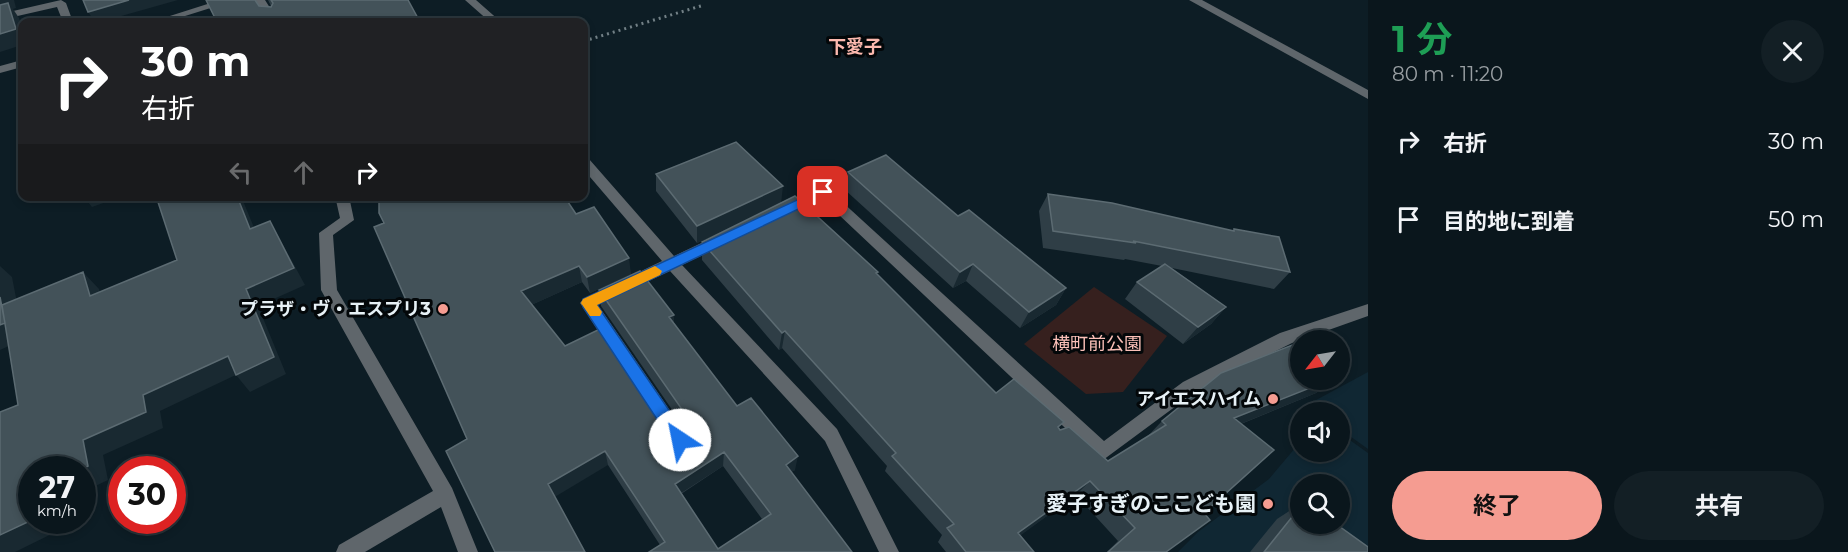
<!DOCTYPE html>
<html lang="ja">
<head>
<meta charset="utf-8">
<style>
	body { margin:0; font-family:Montserrat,"Noto Sans JP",sans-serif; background:#131f25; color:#f1f3f6; height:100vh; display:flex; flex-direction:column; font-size:22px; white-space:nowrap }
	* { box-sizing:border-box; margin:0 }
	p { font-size:20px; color:#999fa3 }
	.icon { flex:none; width:33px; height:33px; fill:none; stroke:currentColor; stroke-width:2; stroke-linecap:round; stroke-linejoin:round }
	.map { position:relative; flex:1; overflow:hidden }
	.sheet { display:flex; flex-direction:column; background:#0a161c; width:480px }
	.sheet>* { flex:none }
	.guide { position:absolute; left:18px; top:18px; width:570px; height:183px; border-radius:12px; box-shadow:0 3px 9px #0003,0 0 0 2px #2a353b; background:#202124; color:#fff; overflow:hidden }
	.needle { width:39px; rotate:239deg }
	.fabs { position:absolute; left:1290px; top:330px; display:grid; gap:12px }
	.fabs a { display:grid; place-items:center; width:60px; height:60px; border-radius:50%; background:#0a161c; box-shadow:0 3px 9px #0003,0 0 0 2px #2a353b; font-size:30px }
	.speed { position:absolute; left:18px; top:456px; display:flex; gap:12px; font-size:30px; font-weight:700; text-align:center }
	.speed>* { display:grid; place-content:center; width:78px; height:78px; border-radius:50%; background:#0a161c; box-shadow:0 3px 9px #0003,0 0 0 2px #2a353b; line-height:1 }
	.speed small { font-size:15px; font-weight:400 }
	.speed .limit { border:9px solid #d22; background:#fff; color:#111 }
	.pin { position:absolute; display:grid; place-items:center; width:51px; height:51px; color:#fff; margin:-26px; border-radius:12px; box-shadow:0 3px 9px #0006 }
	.me { position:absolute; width:66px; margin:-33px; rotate:326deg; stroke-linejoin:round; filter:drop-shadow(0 0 4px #0008) }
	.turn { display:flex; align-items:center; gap:21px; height:126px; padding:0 24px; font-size:27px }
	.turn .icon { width:78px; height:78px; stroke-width:2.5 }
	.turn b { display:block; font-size:42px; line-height:51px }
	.lanes { display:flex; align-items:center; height:57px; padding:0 24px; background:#0003; justify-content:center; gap:30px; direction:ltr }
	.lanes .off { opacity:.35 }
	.round { display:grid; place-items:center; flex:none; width:63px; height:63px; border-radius:32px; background:#131f25 }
	.head { display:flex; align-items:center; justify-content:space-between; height:102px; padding:0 24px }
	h1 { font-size:36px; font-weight:700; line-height:45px; color:#1e9e55 }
	.cta { display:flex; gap:12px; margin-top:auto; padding:12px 24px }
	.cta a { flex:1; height:69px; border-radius:36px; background:#f59c91; color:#111; font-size:24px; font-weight:700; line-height:69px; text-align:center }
	.cta a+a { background:#131f25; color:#f1f3f6 }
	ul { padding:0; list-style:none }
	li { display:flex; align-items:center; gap:18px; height:78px; padding:0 24px }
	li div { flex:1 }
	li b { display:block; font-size:22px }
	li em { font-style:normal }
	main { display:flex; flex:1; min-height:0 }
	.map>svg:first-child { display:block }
	.built { fill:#102733; fill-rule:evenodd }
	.green { fill:#36201e }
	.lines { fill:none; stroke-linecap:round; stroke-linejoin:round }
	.path { stroke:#728086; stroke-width:3; stroke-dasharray:2 4; stroke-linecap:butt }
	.street { fill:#5f666b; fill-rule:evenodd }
	.wall { fill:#2f3e46; fill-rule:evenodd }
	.shaded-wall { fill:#192931 }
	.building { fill:#435259; stroke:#5c6b72; stroke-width:1.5; fill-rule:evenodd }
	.route { fill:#1a73e8; stroke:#114b97; stroke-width:1.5 }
	.slow { fill:#f59e0b }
	.poi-dot { fill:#f59c91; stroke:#030709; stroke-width:2 }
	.labels { text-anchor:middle; stroke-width:6; stroke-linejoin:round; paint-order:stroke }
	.far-quarter-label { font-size:18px; font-weight:bold; fill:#fcb9af; stroke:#030709 }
	.poi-label { font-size:18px; font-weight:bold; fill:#e7f1f6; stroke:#030709; text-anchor:end }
	.park-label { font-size:18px; fill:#fbc0b8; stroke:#030709 }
	.near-poi-label { font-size:21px; font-weight:bold; fill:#e7f1f6; stroke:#030709; text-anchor:end }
</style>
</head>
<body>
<main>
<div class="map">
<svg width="1368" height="552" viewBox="0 0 1368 552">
	<rect width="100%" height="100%" fill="#0d1d25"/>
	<path class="built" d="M1368 372V449L1340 429V412H1315L1305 406Z
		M1300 430V452H1340V433L1368 453V552H1178L1198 532 1269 479 1296 447ZM1300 484H1340V524H1300Z"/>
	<path class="green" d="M1094 287 1167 336 1123 392 1086 394 1024 344Z"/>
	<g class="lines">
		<path class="path" d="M584 41 704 5"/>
		<path class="street" d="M61 0 66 3 73 22H63L57 7 0 20V14Z
			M220 0H236L166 22H151Z
			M255 0H265L279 22H269Z
			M465 0H476L501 22H490Z
			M1189 0H1202L1368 90V99Z
			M22 60V67L0 73V66Z
			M584 158 589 159 674 256 716 236H726L728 240 726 244 682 265 837 429 899 552H879L825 441 670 271 598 305 686 434 689 440 686 446 680 448 674 446 580 303 583 299 662 261 584 170Z
			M823 187 828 189 1104 441 1183 382 1280 333 1368 304V316L1292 343 1195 392 1103 460 1097 458 821 198 783 216 776 211 778 208Z
			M335 196H349L354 220 333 235 337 290 452 488 478 552H458L441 507 365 552H336L339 545 433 491 321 290 319 233 340 218Z"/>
	</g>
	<path class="wall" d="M268 0H408L420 22 259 6 271 7V6Z
		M848 172 958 216 1066 288 1056 305 1020 328 966 281 953 288 844 189Z
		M656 174 781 203 878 272 877 275 996 393 1059 429 1060 430 1108 461 1147 437 1162 421 1300 380H1334L1316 393 1241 424 1204 513 1166 552H1107L1118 541 1076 495 1020 535 1034 552H946L938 542 942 535 885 471 887 466 782 348 779 350 702 260V242L766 211 697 243 656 191Z
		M1048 194 1232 231 1234 229 1290 272 1274 289 1172 268 1226 307 1211 324 1183 344 1125 299 1137 282 1162 266 1125 259 1124 260 1043 248 1039 211Z
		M576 214 631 274 590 293 582 282 531 305 565 346 672 433 681 436 688 433 601 306 599 290 674 324 737 406 795 470 791 472 852 552H649L660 545 608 465 467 439 384 223ZM723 466 762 519 718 549 681 494Z
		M1300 504V524L1368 552H1250L1277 519Z"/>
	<path class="shaded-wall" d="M0 0H14L16 8 13 9 19 18 22 28V45L0 52Z
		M129 0H178L100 22H95L88 12Z
		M783 186 781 204 697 243V226Z
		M83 196H123L92 207Z
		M237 196H241L262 247 250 229Z
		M270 221 280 239 305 285 258 306 286 374 250 392 236 375 246 289Z
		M629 258 631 274 590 293 587 277Z
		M973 264 966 281 953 288 960 272Z
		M0 266 12 277 24 339 0 350Z
		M579 266 582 282 525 308 521 291Z
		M83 272 99 289 107 313 90 296Z
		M1066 288 1056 305 1020 328 1029 312Z
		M1226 307 1211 324 1183 344 1198 327Z
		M674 315V331L669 317Z
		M785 331 782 348 779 350 782 333Z
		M228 356 242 372 160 411 163 428 103 455 108 480 87 490 91 515 82 519V470H80L83 440 143 395Z
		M1330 380H1334L1316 393 1216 434 1234 418Z
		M605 451 608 465 553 498 548 484Z
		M724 452 723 466 675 497V484Z
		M798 456 795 470 782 478 786 465Z
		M1090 481 1076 495 1006 546 1018 533Z
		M32 520H80L15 552H0V535Z"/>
	<path class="building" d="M83 0H129L88 12Z
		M206 0H255L259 6 271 7 273 3 271 0H408L420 22H217Z
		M8 3 16 29 0 34V5Z
		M736 142 783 186 697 226 656 174Z
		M886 155 958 216 969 210 1066 288 1029 312 973 264 960 272 848 172Z
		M1048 194 1112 203 1234 231V229L1279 237 1290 272 1133 241 1136 243 1053 231Z
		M156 196H237L250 229 270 221 294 268 246 289 274 357 236 375 228 356 143 395 146 412 83 440 88 466 80 470H32V520L0 535V412L18 405 2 305 83 272 90 296 177 260Z
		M379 196H564L576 214 594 207 629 258 587 277 579 266 521 291 565 346 602 328 672 433 681 436 688 433 691 427 688 418 599 290 640 271 674 315 669 317 737 406 751 398 798 456 786 465 852 552H649L665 542 605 451 548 484 585 552H495L446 451 467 439 374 227 384 223 379 213ZM724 452 771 514 718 549 675 484Z
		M795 196 878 272 876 273 996 393 1014 379 1064 422 1058 427 1060 430 1069 427 1108 461 1166 425 1162 421 1221 373 1300 342V380H1330L1234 418 1274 450 1204 513 1210 520 1166 552H1108L1135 528 1090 481 1018 533 1034 552H966L947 528 954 524 892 456 896 453 785 331 782 333 702 242Z
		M1165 264 1226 307 1198 327 1137 282Z
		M0 297 5 323 0 325Z
		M1323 333 1325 340H1305Z
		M1300 507V524H1336L1368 547V552H1264Z"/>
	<path class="route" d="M823 188 830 192 828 195 597 305 686 435 688 440 686 445 680 447 674 445 583 307V299Z"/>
	<path class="slow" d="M655 266 662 271 660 275 597 305 602 312 600 316H590L581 303 583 299Z"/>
	<g class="poi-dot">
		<circle cx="443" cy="309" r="6"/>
		<circle cx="1273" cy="399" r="6"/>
		<circle cx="1268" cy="504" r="6"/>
	</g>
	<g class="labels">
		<g class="far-quarter-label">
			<text x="855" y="53">下愛子</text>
		</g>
		<g class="poi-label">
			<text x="431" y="315">プラザ・ヴ・エスプリ3</text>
			<text x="1261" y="405">アイエスハイム</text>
		</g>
		<g class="park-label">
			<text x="1097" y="350">横町前公園</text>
		</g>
		<g class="near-poi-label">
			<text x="1256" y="511">愛子すぎのここども園</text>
		</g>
	</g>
</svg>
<div class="fabs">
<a><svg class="needle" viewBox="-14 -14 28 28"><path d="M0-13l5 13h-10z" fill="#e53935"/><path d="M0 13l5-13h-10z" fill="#999fa3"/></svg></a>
<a><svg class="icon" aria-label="sound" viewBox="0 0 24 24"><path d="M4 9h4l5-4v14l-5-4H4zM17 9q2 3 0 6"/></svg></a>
<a><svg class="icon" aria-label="search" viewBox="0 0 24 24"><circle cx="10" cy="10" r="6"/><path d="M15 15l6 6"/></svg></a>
</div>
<div class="speed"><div>27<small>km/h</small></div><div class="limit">30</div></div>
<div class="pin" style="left:823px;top:192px;background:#d93025"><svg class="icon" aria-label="arrive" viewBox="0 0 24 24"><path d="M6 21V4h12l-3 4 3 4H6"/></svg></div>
<svg class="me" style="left:680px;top:440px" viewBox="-20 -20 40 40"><circle r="19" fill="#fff"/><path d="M0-13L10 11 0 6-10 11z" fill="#1a73e8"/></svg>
<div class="guide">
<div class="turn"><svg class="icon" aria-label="right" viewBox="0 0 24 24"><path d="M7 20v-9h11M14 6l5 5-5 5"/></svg><div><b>30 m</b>右折</div></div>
<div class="lanes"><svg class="icon off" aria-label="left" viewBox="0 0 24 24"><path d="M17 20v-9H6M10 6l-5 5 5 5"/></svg><svg class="icon off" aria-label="ahead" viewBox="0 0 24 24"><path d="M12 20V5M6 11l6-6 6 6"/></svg><svg class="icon" aria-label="right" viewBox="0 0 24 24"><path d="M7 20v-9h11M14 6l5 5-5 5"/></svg></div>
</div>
</div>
<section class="sheet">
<div class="head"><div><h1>1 分</h1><p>80 m · 11:20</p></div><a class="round"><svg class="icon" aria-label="close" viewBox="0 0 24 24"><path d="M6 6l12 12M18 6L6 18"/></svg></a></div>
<ul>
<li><svg class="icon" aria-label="right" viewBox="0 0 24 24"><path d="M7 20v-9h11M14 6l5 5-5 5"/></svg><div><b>右折</b></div><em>30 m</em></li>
<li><svg class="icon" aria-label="arrive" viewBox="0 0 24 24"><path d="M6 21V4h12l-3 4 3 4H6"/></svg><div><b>目的地に到着</b></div><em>50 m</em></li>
</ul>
<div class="cta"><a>終了</a><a>共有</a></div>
</section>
</main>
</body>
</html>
